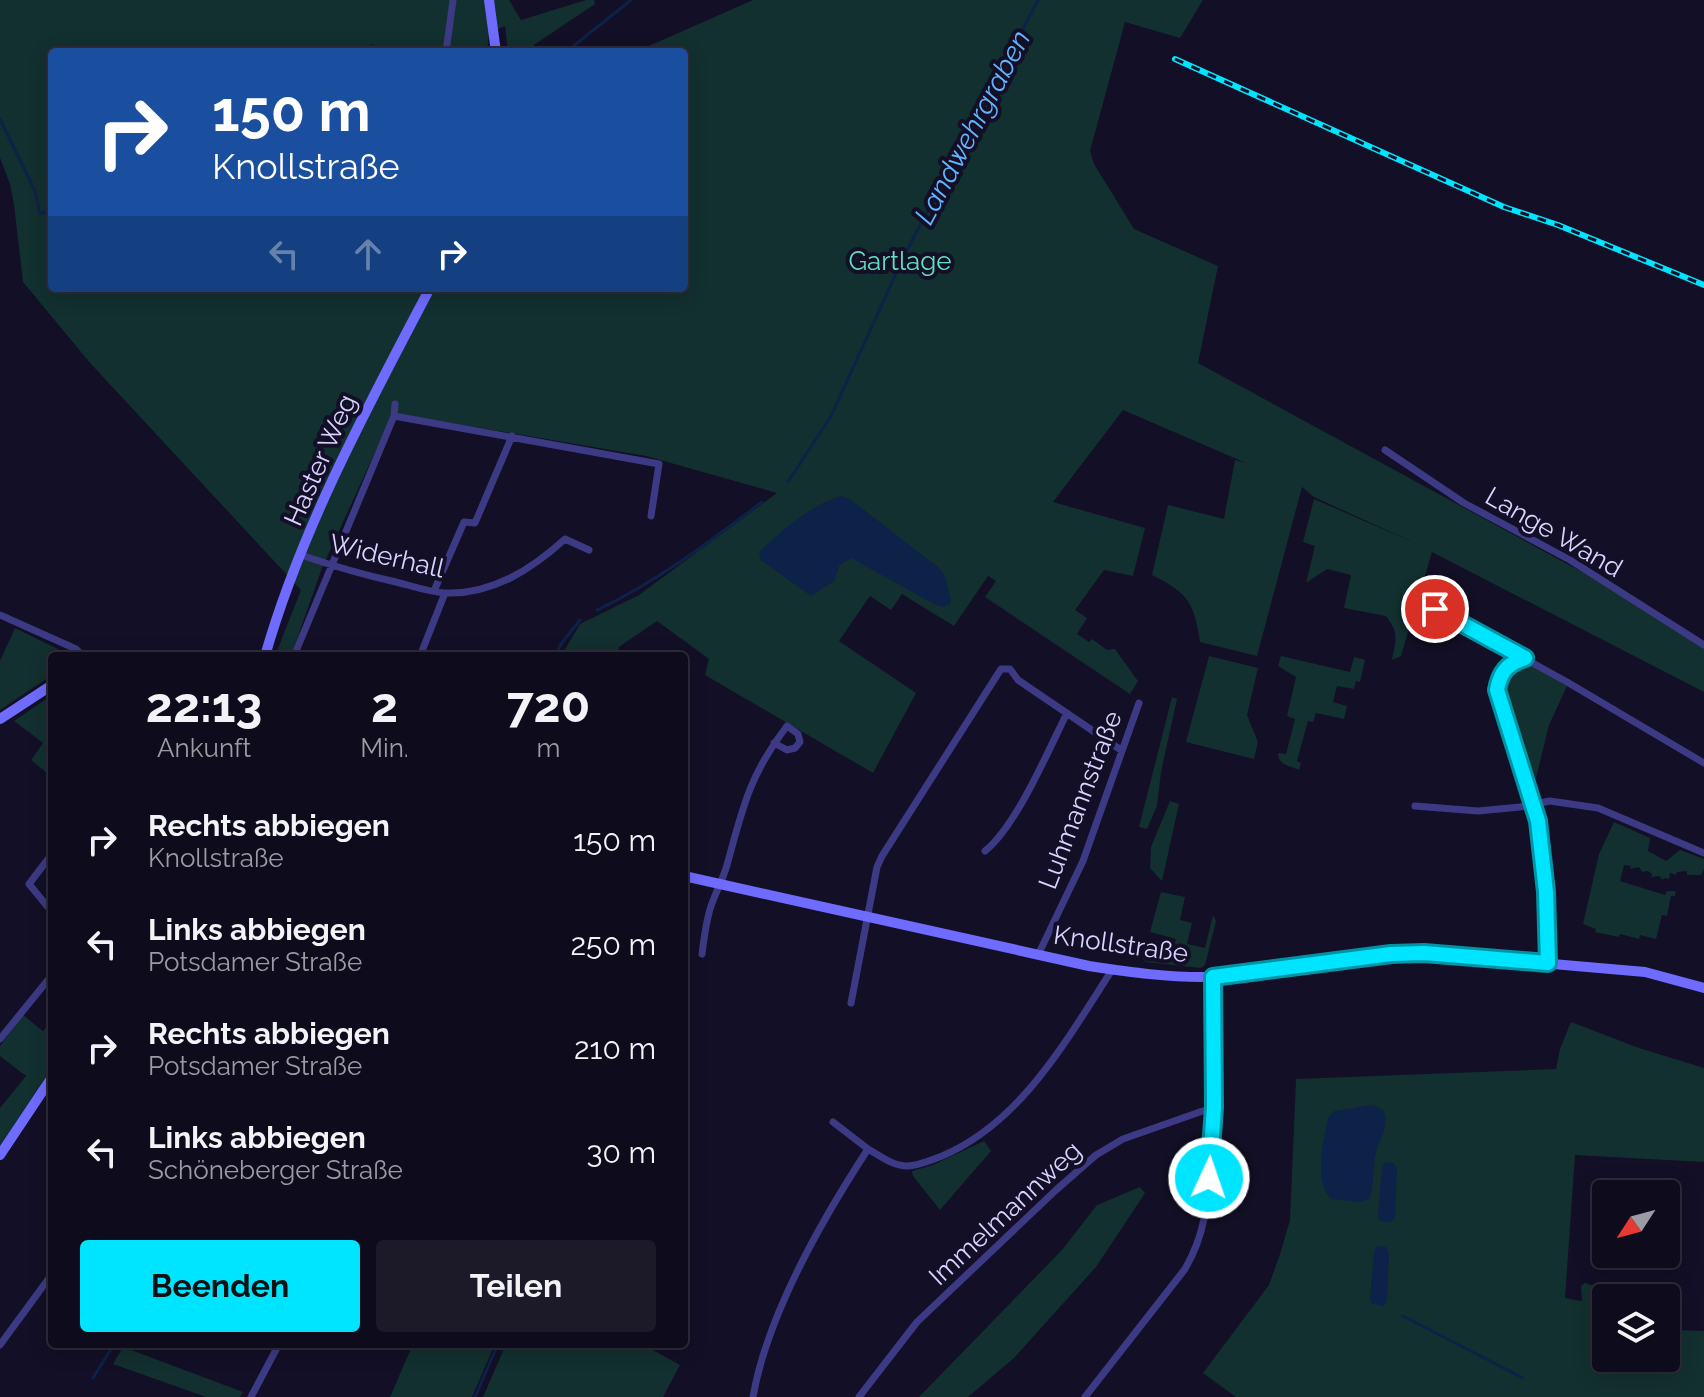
<!DOCTYPE html>
<html lang="de">
<head>
<meta charset="utf-8">
<style>
	body { margin:0; font-family:Raleway,sans-serif; background:#1c1929; color:#f1f3f6; height:100vh; display:flex; flex-direction:column; font-size:30px; white-space:nowrap }
	* { box-sizing:border-box; margin:0 }
	p { font-size:26px; color:#9b9ba3 }
	.icon { flex:none; width:44px; height:44px; fill:none; stroke:currentColor; stroke-width:2; stroke-linecap:round; stroke-linejoin:round }
	.map { position:relative; flex:1; overflow:hidden }
	.sheet { position:absolute; left:48px; top:652px; width:640px; height:696px; display:flex; flex-direction:column; background:#0e0b1c; border-radius:8px; box-shadow:0 4px 20px #0003,0 0 0 2px #2e2b3b }
	.sheet>* { flex:none }
	.top-card { position:absolute; left:48px; top:48px; width:640px; height:244px; border-radius:8px; box-shadow:0 4px 20px #0003,0 0 0 2px #2e2b3b; background:#1a4fa0; color:#fff; overflow:hidden }
	.needle { width:52px; rotate:234deg }
	.fabs { position:absolute; left:1592px; top:1180px; display:grid; gap:16px }
	.fabs a { display:grid; place-items:center; width:88px; height:88px; border-radius:8px; background:#0e0b1c; box-shadow:0 4px 20px #0003,0 0 0 2px #2e2b3b; font-size:40px }
	.pin { position:absolute; display:grid; place-items:center; width:68px; height:68px; color:#fff; margin:-34px; border:4px solid #fff; border-radius:50%; box-shadow:0 2px 8px #0007 }
	.me { position:absolute; width:88px; margin:-44px; rotate:3deg; stroke-linejoin:round; filter:drop-shadow(0 0 6px #0008) }
	.turn { display:flex; align-items:center; gap:28px; height:168px; padding:0 32px; font-size:36px }
	.turn .icon { width:104px; height:104px; stroke-width:2.5 }
	.turn b { display:block; font-size:56px; line-height:68px }
	.lanes { display:flex; align-items:center; height:76px; padding:0 32px; background:#0003; justify-content:center; gap:40px; direction:ltr }
	.lanes .off { opacity:.35 }
	.eta { display:flex; justify-content:space-evenly; align-items:center; height:136px; text-align:center }
	.eta b { font-size:48px; font-weight:700; line-height:56px }
	.primary-button { display:flex; gap:16px; margin-top:auto; padding:16px 32px }
	.primary-button a { flex:1; height:92px; border-radius:8px; background:#00e5ff; color:#111; font-size:32px; font-weight:700; line-height:92px; text-align:center }
	.primary-button a+a { background:#1c1929; color:#f1f3f6 }
	ul { padding:0; list-style:none }
	li { display:flex; align-items:center; gap:24px; height:104px; padding:0 32px }
	li div { flex:1 }
	li b { display:block; font-size:30px }
	li em { font-style:normal }
	.map>svg:first-child { display:block }
	.green { fill:#12302f }
	.water { fill:#0c2248 }
	.lines { fill:none; stroke-linecap:round; stroke-linejoin:round }
	.stream { stroke:#0c2248; stroke-width:3 }
	.street { stroke:#3d3a85; stroke-width:7 }
	.secondary { stroke:#6f6bff; stroke-width:10 }
	.rail-casing { stroke:#00e5ff; stroke-width:6 }
	.rail { stroke:#130f26; stroke-width:3; stroke-dasharray:9; stroke-linecap:butt }
	.route-casing { stroke:#0095a6; stroke-width:20 }
	.route { stroke:#00e5ff; stroke-width:14 }
	.labels { text-anchor:middle; stroke-width:8; stroke-linejoin:round; paint-order:stroke }
	.park-label { font-size:26px; fill:#5fe0c0; stroke:#130f26 }
	.street-label { font-size:26px; fill:#d9d4ff; stroke:#130f26 }
	.water-label { font-size:28px; font-style:italic; fill:#62b6ff; stroke:#130f26 }
</style>
</head>
<body>
<div class="map">
<svg width="1704" height="1397" viewBox="0 0 1704 1397">
	<rect width="100%" height="100%" fill="#130f26"/>
	<path class="green" d="M0 0H450L443 52H52V288H684V52H560L563 50 642 49 753 0H1203L1180 38 1125 22 1090 151 1094 164 1134 229 1218 266 1198 363 1582 572 1704 647V692L1432 552 1401 656 1392 660C1396 640 1399 632 1386 616L1344 608 1351 575 1327 569 1306 583 1315 546 1303 542 1314 499 1417 544 1314 497 1302 487 1257 656 1200 642C1194 602 1188 593 1152 575L1168 505 1224 519 1235 460 1246 463 1123 410 1053 502 1145 528 1133 576 1104 570 1075 610 1087 618 1077 634 1089 642 1092 639 1107 650 1115 649 1138 681 1130 694 985 597 996 581 988 576 954 626 902 594 891 610 870 596 839 641 916 693 873 773 705 675 709 659 657 621 619 647 616 656H561L580 624 639 595 777 493 646 456 393 413 322 568 291 656H275L301 590 91 364 23 282 14 205 10 184 0 158Z
		M456 0H509L521 20 586 0H594L595 4 534 45 532 52H508L505 26 489 33 487 52H449Z
		M15 628 72 656H52V675L0 710V661Z
		M1209 656 1258 668 1247 715 1258 742 1254 759 1186 742Z
		M1281 656 1350 672 1354 657 1365 660 1360 682 1356 681 1354 689 1337 686 1333 702 1347 706 1344 719 1316 713 1313 722 1308 721 1297 761 1301 763 1299 770C1290 766 1278 765 1278 753L1286 754 1295 719 1287 716 1296 677 1278 666Z
		M1525 662 1567 686 1549 725 1536 778C1528 761 1497 693 1504 676 1508 668 1517 665 1525 662Z
		M52 695V777L31 760 43 743 14 721Z
		M1172 697 1177 699 1161 772 1157 806 1147 829 1139 827Z
		M1170 801 1179 804 1162 881 1150 868 1151 847Z
		M1614 822 1650 838 1648 851 1666 861 1680 850 1704 859V869L1701 875H1687V871L1677 872 1676 875 1670 873 1669 879 1664 878 1663 880 1659 876 1651 877 1652 874 1648 871 1642 872 1639 867 1630 869 1631 866 1624 865 1620 881 1665 895 1667 891H1676L1675 896H1671L1667 916 1662 915 1656 939 1640 935 1639 939 1620 934 1619 937 1595 932 1596 929 1583 924 1599 854Z
		M1161 892 1185 897 1180 920 1192 923 1187 944 1205 948 1213 915 1216 921 1205 965 1201 968 1146 962 1143 959 1145 953 1171 959 1176 939 1150 932Z
		M23 1015 43 1031 52 1020V1067L0 1146V1108L26 1076 0 1056V1046Z
		M1571 1022 1639 1048 1704 1068V1162L1575 1155 1565 1298 1582 1301 1581 1286 1585 1283 1610 1290 1614 1298H1606V1358H1666V1310L1677 1311 1676 1330 1704 1331V1397H1236L1203 1373 1269 1285 1280 1254 1290 1220 1296 1079 1556 1069 1560 1049Z
		M984 1141 991 1151 940 1210 913 1176 912 1171 933 1165Z
		M1140 1187 1145 1193 1096 1267 1014 1358 968 1397H919L1062 1250 1097 1205Z
		M413 1344H495L472 1397H390Z
		M506 1344H642L680 1365 663 1397H483Z
		M123 1347 243 1392 240 1397H206L113 1364Z"/>
	<path class="water" d="M841 496 850 499 939 568 945 576 951 600 950 604 942 607 936 605 851 558 839 566 834 581 811 596 761 560 759 553 762 549C786 527 809 506 841 496Z
		M1372 1105 1383 1110C1391 1126 1379 1138 1376 1153 1372 1168 1375 1184 1369 1199L1360 1202 1332 1199C1313 1185 1323 1137 1329 1116L1334 1111Z
		M1385 1162 1394 1163 1397 1170 1395 1217 1392 1222 1380 1221 1378 1216 1382 1167Z
		M1377 1246 1386 1247 1389 1254 1387 1301 1384 1306 1372 1304 1370 1300 1374 1251Z"/>
	<g class="lines">
		<path class="stream" d="M370 52 372 45
			M566 52 631 0
			M0 119 35 191 40 214 52 209
			M905 254 1038 0
			M788 482 831 416 899 267
			M597 610C658 581 709 542 762 502
			M555 656 561 644 580 620
			M1403 1316 1523 1378
			M93 1378 114 1344
			M475 1397 498 1344"/>
		<path class="street" d="M446 52 453 0
			M394 416 659 464 651 516
			M1385 450 1464 503 1570 560 1704 645
			M301 555C333 566 364 575 396 582 412 586 429 592 445 593 492 595 532 569 565 539L589 550
			M434 591 464 522 475 523 512 436
			M1435 609 1567 682 1704 763
			M0 615 76 649 83 656
			M294 656 394 416 395 404
			M420 656 445 593
			M1525 658C1507 664 1500 672 1497 690L1538 821 1546 892 1548 963
			M1415 806 1478 811 1520 807 1550 801 1598 808 1704 853
			M985 851C1017 825 1048 751 1067 713
			M52 854 29 884 52 912
			M702 954C704 938 706 921 711 906 716 892 723 879 727 865 743 807 749 776 787 726L798 734 800 742 795 748 787 750 774 743
			M1038 955 1083 861 1139 703
			M851 1003 877 867 882 856 1001 669H1010L1018 680 1121 750
			M0 1039 52 975
			M833 1122 868 1149
			M0 1345 52 1274
			M251 1397 279 1344
			M753 1397C767 1316 823 1218 868 1149 880 1156 893 1166 907 1166 918 1166 931 1160 942 1156 1022 1122 1067 1039 1112 970
			M859 1397 917 1322 1056 1190 1096 1155 1123 1139 1214 1107
			M1085 1397 1185 1269C1209 1227 1207 1196 1210 1150 1213 1092 1213 1035 1213 977"/>
		<path class="secondary" d="M489 0 496 52
			M265 656C302 527 368 406 430 288
			M0 719 52 685
			M684 876 1089 966C1129 972 1170 978 1211 977 1282 974 1352 954 1424 953L1645 972 1704 988
			M0 1155 52 1077"/>
		<defs>
			<path id="rail" d="M1175 59 1504 207 1558 225 1704 285"/>
		</defs>
		<use href="#rail" class="rail-casing"/>
		<use href="#rail" class="rail"/>
	</g>
	<g class="lines">
		<defs>
			<path id="route" d="M1209 1178 1214 1107 1213 977 1391 954 1424 953 1548 963 1546 892 1538 821 1497 690C1500 672 1507 664 1525 658L1435 609"/>
		</defs>
		<use href="#route" class="route-casing"/>
		<use href="#route" class="route"/>
	</g>
	<g class="labels">
		<g class="park-label">
			<text x="900" y="270">Gartlage</text>
		</g>
		<g class="street-label">
			<text transform="translate(320 460) rotate(-66)" y="9">Haster Weg</text>
			<text transform="translate(1554 532) rotate(30)" y="9">Lange Wand</text>
			<text transform="translate(387 556) rotate(13)" y="9">Widerhall</text>
			<text transform="translate(1080 800) rotate(-69)" y="9">Luhmannstraße</text>
			<text transform="translate(1121 944) rotate(8)" y="9">Knollstraße</text>
			<text transform="translate(1005 1213) rotate(-43)" y="9">Immelmannweg</text>
		</g>
		<g class="water-label">
			<text transform="translate(972 127) rotate(-62)" y="10">Landwehrgraben</text>
		</g>
	</g>
</svg>
<div class="fabs">
<a><svg class="needle" viewBox="-14 -14 28 28"><path d="M0-13l5 13h-10z" fill="#e53935"/><path d="M0 13l5-13h-10z" fill="#9b9ba3"/></svg></a>
<a><svg class="icon" aria-label="layers" viewBox="0 0 24 24"><path d="M12 4l9 5-9 5-9-5zM3 14l9 5 9-5"/></svg></a>
</div>
<div class="pin" style="left:1435px;top:609px;background:#d93025"><svg class="icon" aria-label="arrive" viewBox="0 0 24 24"><path d="M6 21V4h12l-3 4 3 4H6"/></svg></div>
<svg class="me" style="left:1209px;top:1178px" viewBox="-20 -20 40 40"><circle r="17" fill="#00e5ff" stroke="#fff" stroke-width="3"/><path d="M0-11L8 9 0 5-8 9z" fill="#fff"/></svg>
<div class="top-card">
<div class="turn"><svg class="icon" aria-label="right" viewBox="0 0 24 24"><path d="M7 20v-9h11M14 6l5 5-5 5"/></svg><div><b>150 m</b>Knollstraße</div></div>
<div class="lanes"><svg class="icon off" aria-label="left" viewBox="0 0 24 24"><path d="M17 20v-9H6M10 6l-5 5 5 5"/></svg><svg class="icon off" aria-label="ahead" viewBox="0 0 24 24"><path d="M12 20V5M6 11l6-6 6 6"/></svg><svg class="icon" aria-label="right" viewBox="0 0 24 24"><path d="M7 20v-9h11M14 6l5 5-5 5"/></svg></div>
</div>
<section class="sheet">
<div class="eta">
<div><b>22:13</b><p>Ankunft</p></div>
<div><b>2</b><p>Min.</p></div>
<div><b>720</b><p>m</p></div>
</div>
<ul>
<li><svg class="icon" aria-label="right" viewBox="0 0 24 24"><path d="M7 20v-9h11M14 6l5 5-5 5"/></svg><div><b>Rechts abbiegen</b><p>Knollstraße</p></div><em>150 m</em></li>
<li><svg class="icon" aria-label="left" viewBox="0 0 24 24"><path d="M17 20v-9H6M10 6l-5 5 5 5"/></svg><div><b>Links abbiegen</b><p>Potsdamer Straße</p></div><em>250 m</em></li>
<li><svg class="icon" aria-label="right" viewBox="0 0 24 24"><path d="M7 20v-9h11M14 6l5 5-5 5"/></svg><div><b>Rechts abbiegen</b><p>Potsdamer Straße</p></div><em>210 m</em></li>
<li><svg class="icon" aria-label="left" viewBox="0 0 24 24"><path d="M17 20v-9H6M10 6l-5 5 5 5"/></svg><div><b>Links abbiegen</b><p>Schöneberger Straße</p></div><em>30 m</em></li>
</ul>
<div class="primary-button"><a>Beenden</a><a>Teilen</a></div>
</section>
</div>
</body>
</html>
